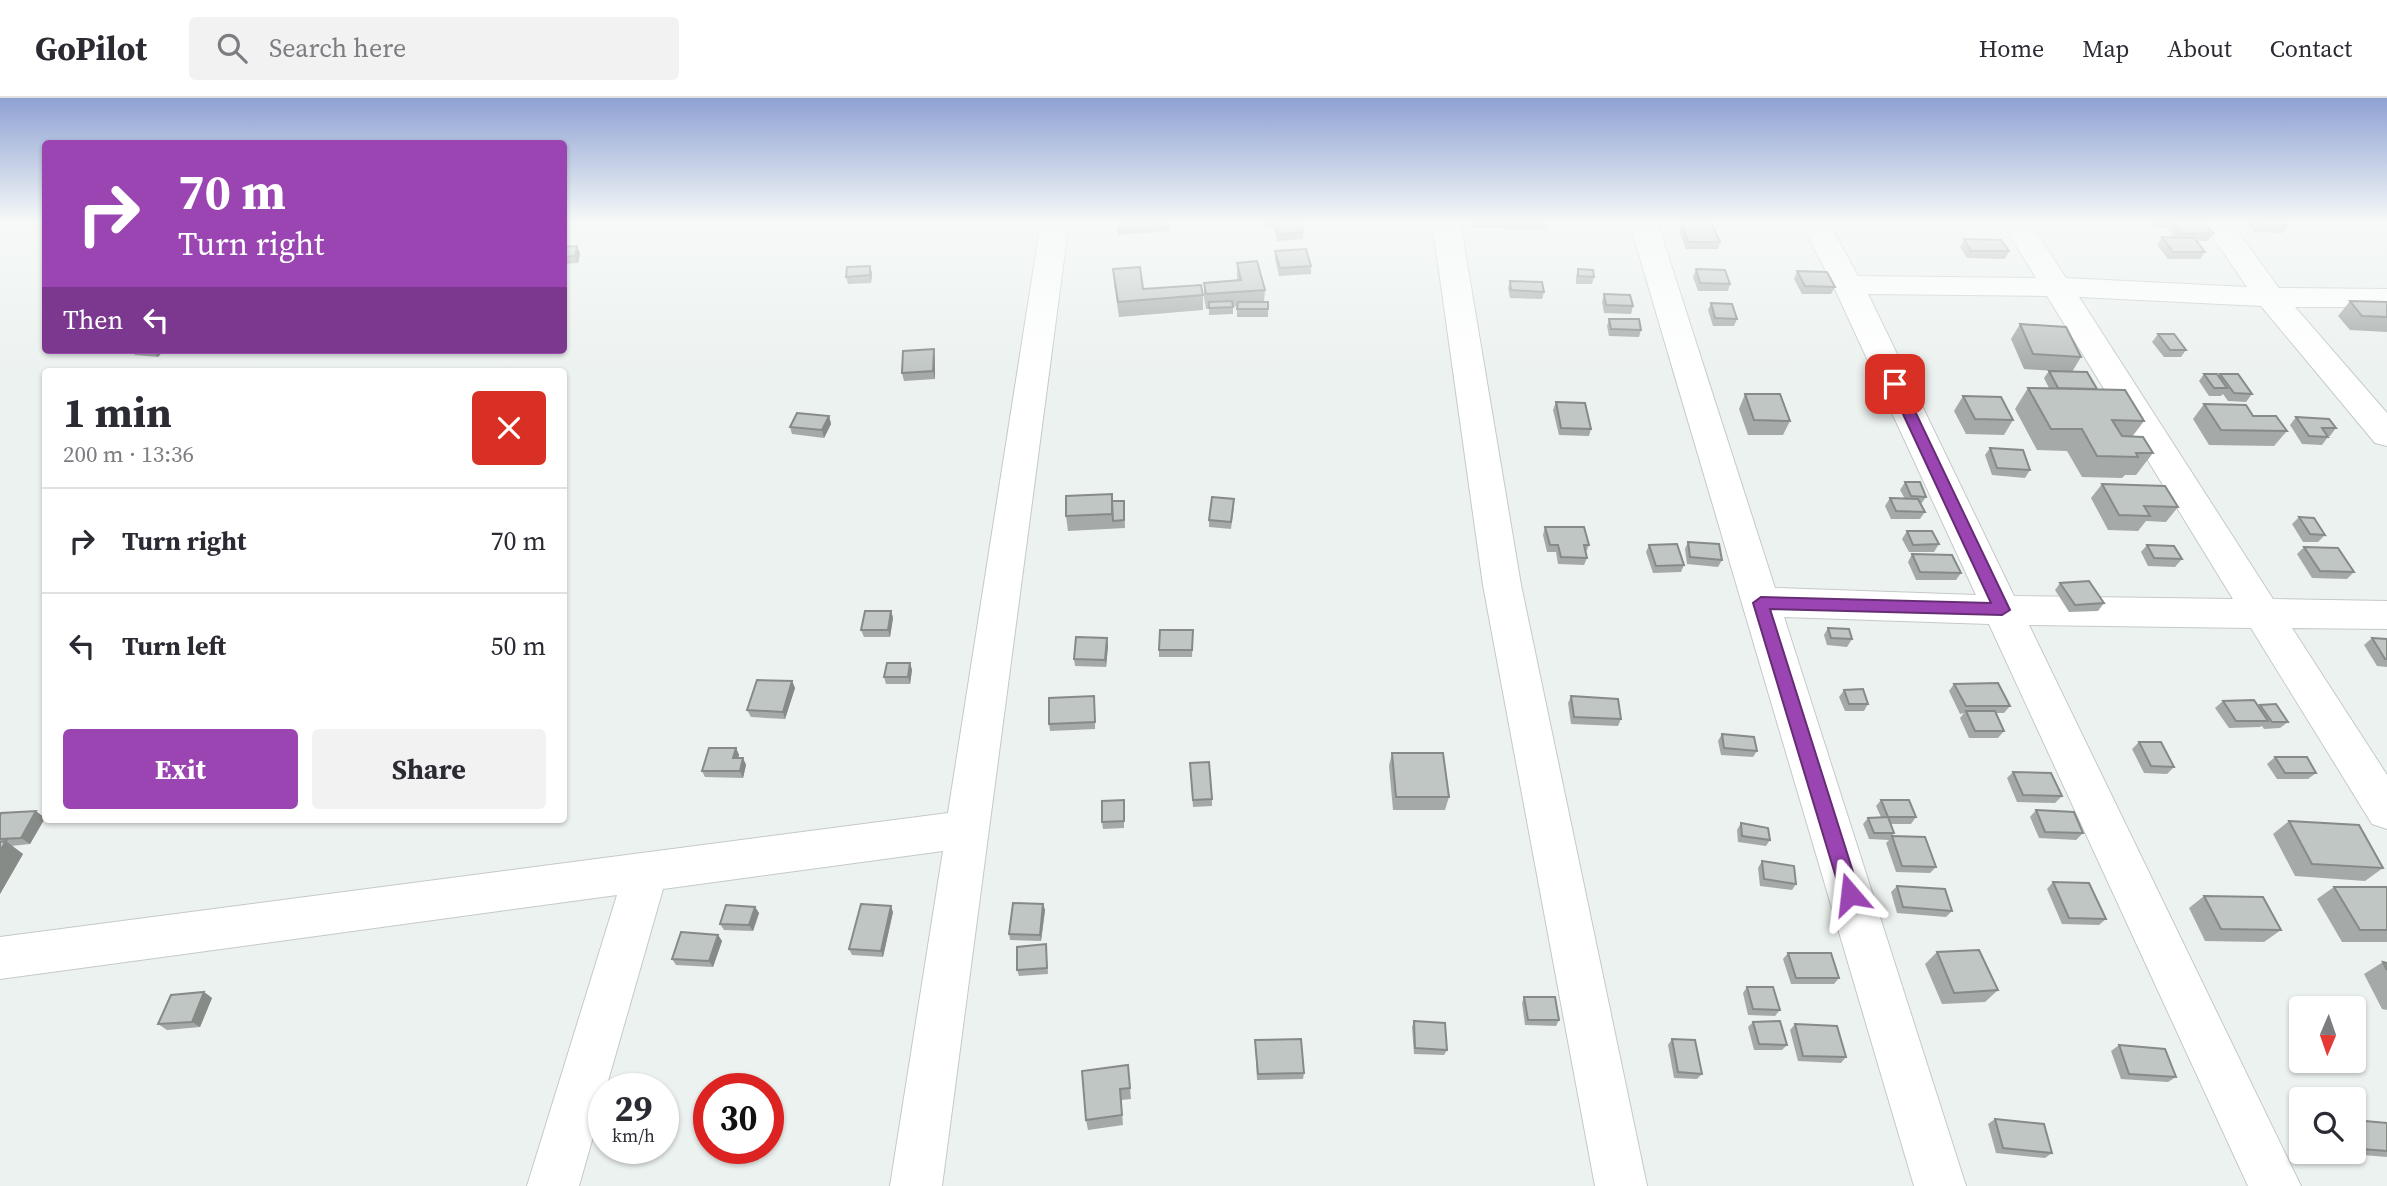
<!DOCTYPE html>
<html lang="en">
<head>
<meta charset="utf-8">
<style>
	body { margin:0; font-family:"Source Serif 4",serif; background:#f2f2f3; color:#2b2b33; height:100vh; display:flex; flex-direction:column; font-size:26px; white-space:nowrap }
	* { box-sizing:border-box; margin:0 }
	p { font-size:23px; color:#7c7c81 }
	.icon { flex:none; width:38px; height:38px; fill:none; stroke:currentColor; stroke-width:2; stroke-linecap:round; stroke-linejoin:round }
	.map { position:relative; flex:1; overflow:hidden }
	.drawer { position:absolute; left:42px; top:270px; width:525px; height:455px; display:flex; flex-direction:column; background:#fff; border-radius:7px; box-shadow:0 2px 5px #0004 }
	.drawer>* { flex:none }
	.top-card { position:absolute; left:42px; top:42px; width:525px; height:214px; border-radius:7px; box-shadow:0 2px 5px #0004; background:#9b45b3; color:#fff; overflow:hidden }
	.needle { width:46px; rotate:182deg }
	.fabs { position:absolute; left:2289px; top:898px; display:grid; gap:14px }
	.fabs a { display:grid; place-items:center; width:77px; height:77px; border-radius:7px; background:#fff; box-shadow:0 2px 5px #0004; font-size:35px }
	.speed { position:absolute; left:588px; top:975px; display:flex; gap:14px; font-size:35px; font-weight:700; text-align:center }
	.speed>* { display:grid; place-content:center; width:91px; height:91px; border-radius:50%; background:#fff; box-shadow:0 2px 5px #0004; line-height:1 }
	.speed small { font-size:18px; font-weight:400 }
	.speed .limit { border:10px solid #d22; background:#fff; color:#111 }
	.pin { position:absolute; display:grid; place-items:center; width:60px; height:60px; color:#fff; margin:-30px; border-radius:14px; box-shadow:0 4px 10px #0006 }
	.me { position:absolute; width:77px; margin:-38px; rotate:343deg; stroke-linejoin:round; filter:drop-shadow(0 0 5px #0008) }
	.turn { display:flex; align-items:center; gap:24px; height:147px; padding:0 21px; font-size:32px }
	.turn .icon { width:91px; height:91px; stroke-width:2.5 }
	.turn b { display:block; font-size:49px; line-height:60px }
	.then { display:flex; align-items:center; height:66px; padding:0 21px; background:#0003; gap:14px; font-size:26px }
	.round { display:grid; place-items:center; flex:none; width:74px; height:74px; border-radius:7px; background:#f2f2f3 }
	.overview { display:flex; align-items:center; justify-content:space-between; height:119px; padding:0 21px }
	h1 { font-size:42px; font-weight:700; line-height:52px }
	.button { display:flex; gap:14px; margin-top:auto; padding:14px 21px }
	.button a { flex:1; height:80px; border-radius:7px; background:#9b45b3; color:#fff; font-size:28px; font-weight:700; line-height:80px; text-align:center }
	.button a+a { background:#f2f2f3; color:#2b2b33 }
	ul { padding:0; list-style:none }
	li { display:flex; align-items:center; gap:21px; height:105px; padding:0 21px; border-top:2px solid #e1e1e2 }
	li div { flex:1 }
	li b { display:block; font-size:26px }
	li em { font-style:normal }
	header { display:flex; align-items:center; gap:42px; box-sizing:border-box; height:98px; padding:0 35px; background:#fff; border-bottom:2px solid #e1e1e2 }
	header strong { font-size:33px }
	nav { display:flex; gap:38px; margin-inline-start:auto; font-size:24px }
	.search { width:490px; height:63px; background:#f2f2f3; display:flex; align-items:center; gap:18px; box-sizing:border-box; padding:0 24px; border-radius:7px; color:#7c7c81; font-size:26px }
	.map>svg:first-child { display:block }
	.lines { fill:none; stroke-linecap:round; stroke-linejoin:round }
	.minor-casing { stroke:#c4cac7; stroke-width:2 }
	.minor { fill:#fff; fill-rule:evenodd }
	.wall { fill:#a5aaa8 }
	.shaded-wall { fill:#868b88 }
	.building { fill:#c0c6c3; stroke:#868b88; stroke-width:2 }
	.route { fill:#9b45b3; stroke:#652d74; stroke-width:2 }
</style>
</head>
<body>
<header>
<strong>GoPilot</strong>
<div class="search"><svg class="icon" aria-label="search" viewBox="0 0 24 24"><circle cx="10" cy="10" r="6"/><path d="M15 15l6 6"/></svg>Search here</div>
<nav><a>Home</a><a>Map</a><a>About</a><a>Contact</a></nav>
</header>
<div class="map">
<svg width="2387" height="1088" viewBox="0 0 2387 1088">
	<rect width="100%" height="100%" fill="#ecf2ef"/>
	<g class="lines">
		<defs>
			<path id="minor" d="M1041 123H1069L942 1088H890L943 753 663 791 606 990H604V1000L579 1088H527L617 797 0 881V839L948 715Z
				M1432 123H1460L1521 487 1647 1088H1595L1483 487Z
				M1629 123H1657L1775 490 1976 497 1833 187 1800 123H1828L1858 178 2036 180 2001 123H2029L2066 180 2247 189 2202 123H2230L2279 190 2387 191V209H2295L2387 315V348L2375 345 2261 208 2079 199 2273 501 2387 503V531L2292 530 2387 677V731L2372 726 2251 530 2029 527 2301 1088H2248L1989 526 1784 519 1966 1088H1914ZM1868 196 2047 198 2233 501 2014 498Z"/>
		</defs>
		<use href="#minor" class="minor-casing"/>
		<use href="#minor" class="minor"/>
	</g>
	<path class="wall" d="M1116 123H1169V133L1118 137Z
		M1263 123H1305V127H1301L1303 134V141L1277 143 1274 129 1265 130Z
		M1470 123H1547L1546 131 1471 130Z
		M1962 123H1980L1979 125 1963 124Z
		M2149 123H2186L2185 124 2213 135 2208 143H2196L2205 154 2200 161H2168L2157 147 2162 139H2174L2168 131 2169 130H2155Z
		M2246 123H2285L2288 127 2283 135 2255 134Z
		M1681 126 1720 144 1718 151H1686L1679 133Z
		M1964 141 2009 153 2005 161 1967 160 1960 149Z
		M564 149 580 155 578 165 564 166Z
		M1275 153 1311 168V176L1279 178 1275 161Z
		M1237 165 1265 192 1264 204 1268 211V219H1237V208L1233 209V216L1209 217V211H1206L1204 200V185L1237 182Z
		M1113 171 1143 191 1203 197V212L1119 219 1114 186Z
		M1578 171 1594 179 1592 186H1576V179Z
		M1696 171 1730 186 1728 193H1698L1693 179Z
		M1797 173 1835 189 1831 196H1802L1794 181Z
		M872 175 871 185 848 186 846 179Z
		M1510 183 1544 194 1542 201 1510 200 1508 190Z
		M1604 196 1633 208 1631 216 1604 215 1602 204Z
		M2350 203 2387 204V234L2350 232 2338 218Z
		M1711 205 1737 221 1734 228H1713L1708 212Z
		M1609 221 1641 232 1639 239 1609 238 1607 228Z
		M2020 226 2081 259 2072 274 2144 323 2132 339 2153 355 2136 377H2125L2122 380 2082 379 2067 353 2037 352 2015 311 2028 290H2049L2044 280 2049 273H2055L2024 271 2011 241Z
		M2158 236 2186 252 2181 259H2164L2152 244Z
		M131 252H164L158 259 135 257Z
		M935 259V281L904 283 902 275Z
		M2204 276 2218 278 2220 276 2252 296 2246 304 2228 303 2223 296 2221 298H2209L2199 283Z
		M1745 296 1790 323 1783 337H1748L1739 311Z
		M1963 298 2013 322 2004 337 1966 336 1954 313Z
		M1556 304 1591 331 1589 338 1559 337 1553 312Z
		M2204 306 2253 318 2287 333 2274 348 2209 347 2193 321Z
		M829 318 831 326 824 340 792 336 790 329Z
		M2296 319 2336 330 2330 338H2327L2328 339 2322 347 2302 346 2290 327Z
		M1990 350 2030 372 2025 380 1992 377 1985 357Z
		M1905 384 1926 399 1921 406 1925 414 1920 421H1891L1885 408 1890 400 1905 401 1900 392Z
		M2102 386 2178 409 2166 424 2146 423 2138 433 2108 432 2091 400Z
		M1124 403 1125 430 1068 433 1066 418Z
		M1234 409 1231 431 1209 429V422Z
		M2299 419 2325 437 2318 444H2303L2292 426Z
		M1545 429 1589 447 1586 454 1587 460 1584 467 1558 466 1556 454H1547L1543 437Z
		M1907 433 1939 446 1934 454H1909L1902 441Z
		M1688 444 1722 462 1718 469 1687 466 1685 451Z
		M1649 447 1684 467 1681 474 1653 475 1646 454Z
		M2147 447 2182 461 2175 469 2148 468 2141 454Z
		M2304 449 2354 474 2347 481 2312 480 2297 456Z
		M1912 456 1961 475 1956 482H1916L1908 464Z
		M2060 485 2104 505 2098 513 2069 514 2055 492Z
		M891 513 893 520 890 539H864L861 532Z
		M1828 530 1852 541 1847 549 1827 547 1824 537Z
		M1193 532 1192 559H1159V552Z
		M1107 540 1108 548 1106 569 1075 568 1074 561Z
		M2372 540 2387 541V569L2377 568 2364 547Z
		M910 565 912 572 910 586H886L884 579Z
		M792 583 795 590 785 621 751 619 747 612Z
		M1954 586 2010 608 2004 615H1996L2004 633 1998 640H1969L1960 620 1964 615 1960 616 1949 593Z
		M1844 592 1868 606 1864 613H1845L1839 599Z
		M1571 598 1621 621 1618 628 1571 626 1568 605Z
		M2223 603 2258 608 2260 607 2288 624 2280 630 2264 631 2262 628 2260 629 2229 630 2215 610Z
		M1095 605V631L1050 633 1049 626Z
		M1722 636 1757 653 1753 659 1721 657 1718 643Z
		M2139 644 2174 669 2167 676 2144 675 2132 651Z
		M736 650 739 657 738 660H743L746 667 743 680 705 679 702 673Z
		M1392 655 1449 699 1445 712H1393L1389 668Z
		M2275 659 2316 675 2308 681H2277L2267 666Z
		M1190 671 1212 701V708L1193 709Z
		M2013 674 2062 698 2055 705 2017 704 2007 680Z
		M1881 702 1916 719 1911 726H1891L1894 735 1892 738 1936 769 1930 775 1896 774 1886 745 1889 742 1869 741 1863 726 1868 720 1881 719 1876 708Z
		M1124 708V730L1103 731 1102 724Z
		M2036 712 2083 735 2076 742 2039 740 2030 719Z
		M0 718 45 720 30 746 11 748 23 756 0 796Z
		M2289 723 2383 770 2365 783 2295 778 2273 736Z
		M1741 725 1770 742 1766 748 1738 744 1737 732Z
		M1762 763 1796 786 1792 792 1760 788 1758 770Z
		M2053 784 2106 821 2099 827 2062 826 2047 791Z
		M1897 788 1952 813 1946 819 1897 815 1891 794Z
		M2334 789H2387V844H2342L2317 801Z
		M2204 798 2281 832 2264 844 2205 843 2189 810Z
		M1043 806 1045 812 1041 843 1010 842 1009 836Z
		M755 809 759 815 753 833 724 832 720 826Z
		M893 814 883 859 852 857 849 851Z
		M718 837 722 843 713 869 676 867 672 861Z
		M1046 846 1048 876 1019 878 1017 872Z
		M1937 854 1998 892 1985 904 1942 906 1925 866Z
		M1788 855 1839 880 1834 886H1791L1783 861Z
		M2383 864 2387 865V912L2382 911 2364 876Z
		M1747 889 1780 912 1775 918 1748 917 1743 895Z
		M204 894 212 900 200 929 167 932 158 926Z
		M1524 899 1559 922 1556 928 1525 927 1522 905Z
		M1414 923 1447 952 1444 957 1414 956 1412 929Z
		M1753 924 1787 947 1782 952H1754L1748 929Z
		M1795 926 1846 959 1841 965 1798 963 1790 932Z
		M1672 941 1702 976 1697 981 1674 980 1668 947Z
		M1255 942 1304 975 1303 981 1257 982Z
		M2119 947 2176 979 2168 984 2121 981 2111 953Z
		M1128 967 1131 1001 1121 1002 1123 1027 1088 1032 1086 1022Z
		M1995 1021 2052 1055 2045 1060 1996 1055 1988 1026Z
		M2354 1022 2387 1025V1059L2351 1056 2350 1054H2354Z"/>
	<path class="shaded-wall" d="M577 148 580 155 578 165 575 158Z
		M870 168 872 175 871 185 870 177Z
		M934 251 935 259V281L933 273Z
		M153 252H164L158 259Z
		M829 318 831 326 824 340 822 332Z
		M891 513 893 520 890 539 888 532Z
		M1107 540 1108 548 1106 569 1105 562Z
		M910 565 912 572 910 586 908 579Z
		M792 583 795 590 785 621 783 614Z
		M736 650 739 657 736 667 733 660Z
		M743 660 746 667 743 680 740 673Z
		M36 713 45 720 30 746 21 740Z
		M6 743 23 756 0 796V753Z
		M1043 806 1045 812 1041 843 1040 837Z
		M891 808 893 814 883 859 881 853Z
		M755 809 759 815 753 833 749 827Z
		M718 837 722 843 713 869 709 863Z
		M204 894 212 900 200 929 192 924Z"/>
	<path class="building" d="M1300 123 1303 134 1278 136 1275 124Z
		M2257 123H2285L2288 127H2260Z
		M2172 124H2203L2213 135 2182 136Z
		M1681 126H1712L1720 144H1689Z
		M2162 139 2194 140 2205 154H2173Z
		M1964 141 2001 142 2009 153H1971Z
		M577 148 575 158 564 159V149Z
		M1306 151 1311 168 1280 170 1275 153Z
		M1257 163 1265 192 1206 196 1204 185 1241 182 1237 165Z
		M870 168V177L846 179 847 169Z
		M1140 169 1143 191 1201 187 1203 197 1118 204 1113 171Z
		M1578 171 1593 172 1594 179 1578 178Z
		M1696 171 1725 172 1730 186 1700 185Z
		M1797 173 1827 174 1835 189 1805 188Z
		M1510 183 1542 184 1544 194 1511 192Z
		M1604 196 1630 197 1633 208 1606 207Z
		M1232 203 1233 209 1209 210V204Z
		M2350 203 2387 204V219L2362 218Z
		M1238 204H1268V211H1237Z
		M1711 205 1732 206 1737 221 1715 220Z
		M1609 221H1639L1641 232 1611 231Z
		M2020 226 2066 229 2081 259 2033 256Z
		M2158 236H2174L2186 252H2170Z
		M934 251 933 273 902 275 903 253Z
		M2049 273 2087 274 2097 291 2058 290Z
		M2204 276H2217L2227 290H2214Z
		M2220 276H2238L2252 296 2234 295Z
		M2028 290 2125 292 2144 323 2112 322 2122 338 2143 339 2153 355H2136L2138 359 2097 358 2082 331H2051Z
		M1745 296H1780L1790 323 1754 322Z
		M1963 298 2001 299 2013 322 1975 321Z
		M1556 304 1585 305 1591 331 1561 330Z
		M2204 306 2246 307 2253 318H2276L2287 333 2221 332Z
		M797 315 829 318 822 332 790 329Z
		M2296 319 2329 321 2336 330H2322L2328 339 2309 338Z
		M1990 350 2023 352 2030 372 1997 370Z
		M1905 384H1920L1926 399 1911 398Z
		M2102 386 2165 388 2178 409 2144 408 2150 418 2119 417Z
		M1112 396V416L1066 418V398Z
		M1212 399 1234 401 1231 424 1209 422Z
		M1890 400 1918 401 1925 414 1896 413Z
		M1112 403H1124V422L1113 423Z
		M2299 419 2314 420 2325 437 2310 436Z
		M1545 429H1584L1589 447H1584L1587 460 1561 459 1558 447H1550Z
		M1907 433H1932L1939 446 1913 447Z
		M1688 444 1719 446 1722 462 1690 459Z
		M1677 446 1684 467 1656 468 1649 447Z
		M2147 447 2174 448 2182 461 2154 460Z
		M2304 449 2338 450 2354 474 2320 473Z
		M1912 456 1952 457 1961 475 1920 474Z
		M2089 483 2104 505 2075 507 2060 485Z
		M865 513H891L888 532H861Z
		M1828 530 1849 531 1852 541 1831 540Z
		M1160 532H1193L1192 552H1159Z
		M1076 539 1107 540 1105 562 1074 561Z
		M2372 540 2387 541V561H2385Z
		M887 565H910L908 579H884Z
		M757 582 792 583 783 614 747 612Z
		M1998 585 2010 608H1966L1954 586Z
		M1863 591 1868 606H1849L1844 592Z
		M1094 598 1095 624 1049 626V600Z
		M1571 598 1618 601 1621 621 1574 619Z
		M2254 602 2268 623H2236L2223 603Z
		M2276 606 2288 624H2272L2260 607Z
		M1966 613H1995L2004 633H1975Z
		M1722 636 1754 639 1757 653 1724 650Z
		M2139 644H2161L2174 669 2151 668Z
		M709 650H736L733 660H743L740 673H702Z
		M1392 655H1443L1449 699H1396Z
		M2275 659H2307L2316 675H2285Z
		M1209 664 1212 701 1193 702 1190 665Z
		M2013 674 2051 675 2062 698 2023 697Z
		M1124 702V723L1102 724V703Z
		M1881 702H1909L1916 719H1888Z
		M2036 712 2074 714 2083 735 2045 734Z
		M36 713 21 740 0 741V718L1 715Z
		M1888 719 1894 735H1874L1868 720Z
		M2289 723 2359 727 2383 770 2312 766Z
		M1741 725 1768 730 1770 742 1742 738Z
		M1892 738 1925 739 1936 769 1902 768Z
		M6 743 0 753V744Z
		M1762 763 1794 768 1796 786 1764 781Z
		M2053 784 2089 785 2106 821 2069 820Z
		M1897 788 1945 791 1952 813 1903 809Z
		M2334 789H2387V832H2360Z
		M2204 798 2263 799 2281 832 2221 831Z
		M1013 805 1043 806 1040 837 1009 836Z
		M861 806 891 808 881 853 849 851Z
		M726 807 755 809 749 827 720 826Z
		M681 834 718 837 709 863 672 861Z
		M1046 846 1047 870 1017 872V849Z
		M1979 852 1998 892 1954 895 1937 854Z
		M1788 855H1831L1839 880H1796Z
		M2383 864 2387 865V872Z
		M1747 889H1773L1780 912 1753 911Z
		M204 894 192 924 158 926 171 897Z
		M1524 899H1555L1559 922H1528Z
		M1414 923 1445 925 1447 952 1415 950Z
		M1780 923 1787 947 1759 946 1753 924Z
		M1795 926 1837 928 1846 959 1803 958Z
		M1301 941 1304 975 1258 976 1255 942Z
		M1672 941 1695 942 1702 976 1678 974Z
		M2119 947 2165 951 2176 979 2129 976Z
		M1128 967 1130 990 1120 991 1122 1017 1086 1022 1082 973Z
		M1995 1021 2044 1026 2052 1055 2003 1050Z
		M2354 1022 2387 1025V1053L2362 1051 2354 1034Z"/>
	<linearGradient id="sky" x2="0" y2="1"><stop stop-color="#8ea1d3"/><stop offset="0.45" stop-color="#f6f9f8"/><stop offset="1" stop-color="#f6f9f8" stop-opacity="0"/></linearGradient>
	<rect width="2387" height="275" fill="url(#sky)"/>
	<path class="route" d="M1895 282 1902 286 2010 512 2002 517 1770 511 1860 796 1857 802 1850 805 1844 802 1841 796 1753 505 1761 499 1991 505 1889 286Z"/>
</svg>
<div class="fabs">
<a><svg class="needle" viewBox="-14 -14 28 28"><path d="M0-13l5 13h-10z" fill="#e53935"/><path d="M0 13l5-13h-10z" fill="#7c7c81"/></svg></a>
<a><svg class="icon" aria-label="search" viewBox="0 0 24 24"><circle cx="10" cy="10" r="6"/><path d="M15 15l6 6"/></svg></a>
</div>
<div class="speed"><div>29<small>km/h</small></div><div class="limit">30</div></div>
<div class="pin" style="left:1895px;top:286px;background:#d93025"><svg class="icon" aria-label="arrive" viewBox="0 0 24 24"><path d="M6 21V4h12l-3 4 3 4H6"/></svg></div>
<svg class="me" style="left:1850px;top:796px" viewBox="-20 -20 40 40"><path d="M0-17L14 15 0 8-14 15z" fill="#9b45b3" stroke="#fff" stroke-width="4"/></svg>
<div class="top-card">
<div class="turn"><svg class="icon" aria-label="right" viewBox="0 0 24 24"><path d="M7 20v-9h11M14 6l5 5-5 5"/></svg><div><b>70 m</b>Turn right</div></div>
<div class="then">Then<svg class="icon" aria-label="left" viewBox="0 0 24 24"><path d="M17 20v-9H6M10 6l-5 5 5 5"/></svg></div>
</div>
<section class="drawer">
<div class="overview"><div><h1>1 min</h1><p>200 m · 13:36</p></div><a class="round" style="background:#d93025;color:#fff"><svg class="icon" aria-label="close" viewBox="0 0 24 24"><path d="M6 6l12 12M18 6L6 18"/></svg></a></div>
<ul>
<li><svg class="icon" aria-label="right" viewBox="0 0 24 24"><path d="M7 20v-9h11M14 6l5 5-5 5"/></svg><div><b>Turn right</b></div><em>70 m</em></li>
<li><svg class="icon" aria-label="left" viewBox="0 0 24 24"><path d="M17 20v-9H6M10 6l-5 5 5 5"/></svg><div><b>Turn left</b></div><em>50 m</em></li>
</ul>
<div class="button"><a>Exit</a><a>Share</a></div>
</section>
</div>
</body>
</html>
